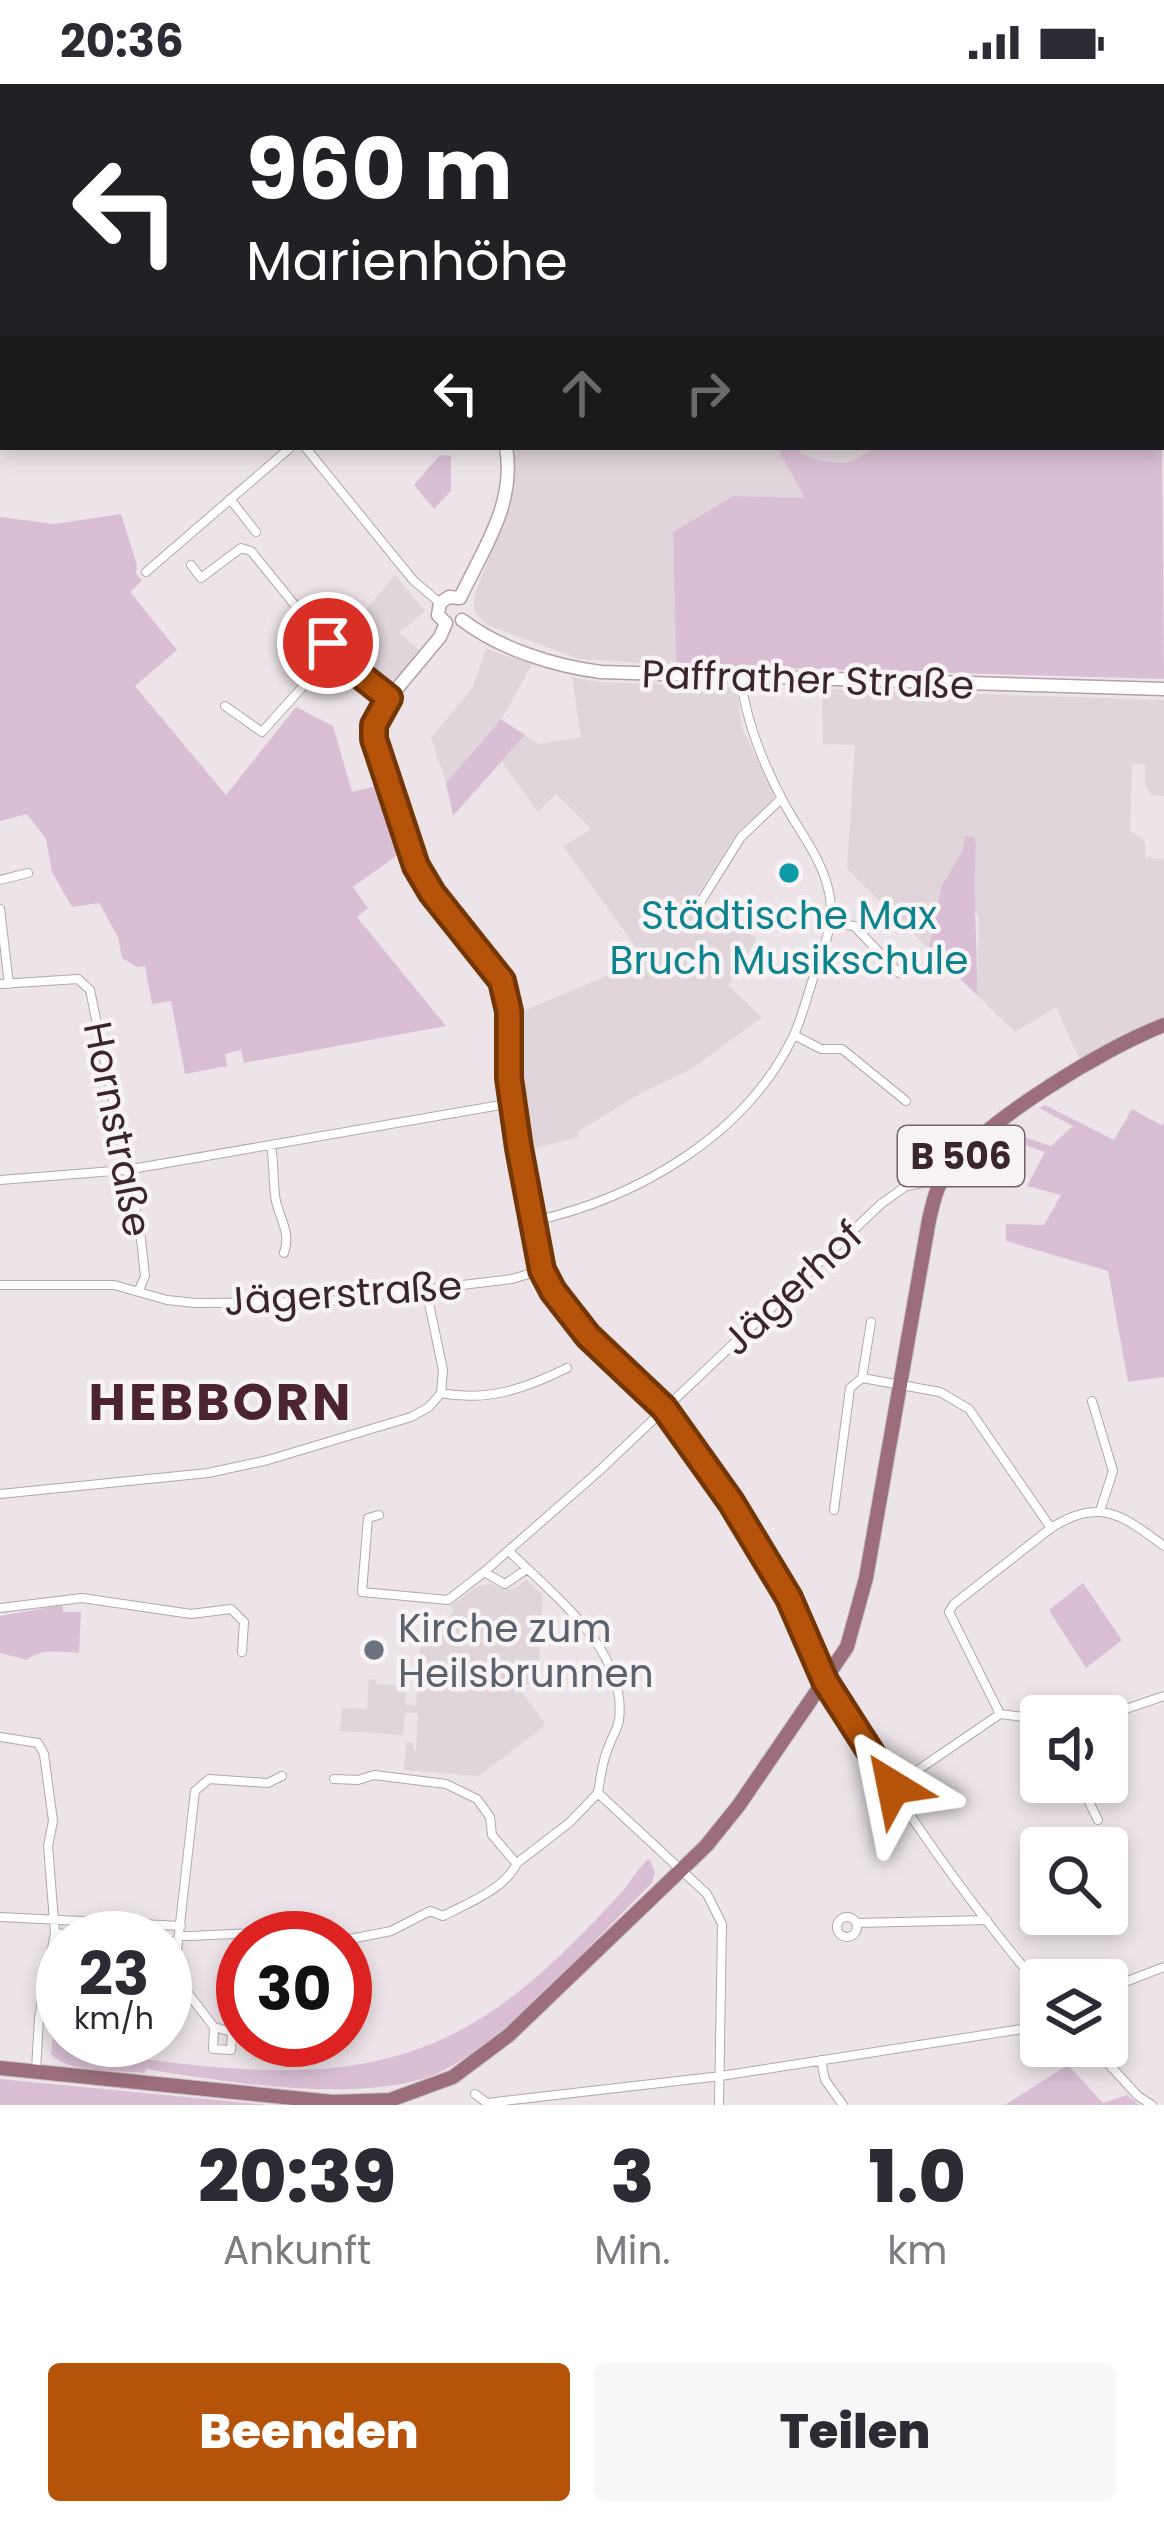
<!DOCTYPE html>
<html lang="de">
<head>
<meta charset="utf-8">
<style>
	body { margin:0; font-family:Poppins,sans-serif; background:#f7f7f7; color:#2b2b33; height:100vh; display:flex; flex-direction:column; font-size:45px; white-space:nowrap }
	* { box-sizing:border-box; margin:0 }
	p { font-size:39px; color:#7c7c81 }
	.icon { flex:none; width:66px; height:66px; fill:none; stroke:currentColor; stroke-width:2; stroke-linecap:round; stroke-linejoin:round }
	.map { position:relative; height:2021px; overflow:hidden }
	.drawer { display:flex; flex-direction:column; background:#fff; flex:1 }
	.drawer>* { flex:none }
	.top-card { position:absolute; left:0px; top:0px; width:1164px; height:366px; box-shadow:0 6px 18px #0003; background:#202124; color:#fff; overflow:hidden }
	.fabs { position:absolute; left:1020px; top:1611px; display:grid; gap:24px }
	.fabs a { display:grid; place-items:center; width:108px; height:108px; border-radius:12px; background:#fff; box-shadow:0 6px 18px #0003; font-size:60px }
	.speed { position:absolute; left:36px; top:1827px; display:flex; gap:24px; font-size:60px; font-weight:700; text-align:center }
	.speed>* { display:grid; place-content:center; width:156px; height:156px; border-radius:50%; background:#fff; box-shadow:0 6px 18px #0003; line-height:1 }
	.speed small { font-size:30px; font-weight:400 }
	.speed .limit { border:18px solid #d22; background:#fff; color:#111 }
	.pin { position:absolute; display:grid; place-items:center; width:102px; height:102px; color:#fff; margin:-51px; border:6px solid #fff; border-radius:50%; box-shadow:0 3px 12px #0007 }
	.me { position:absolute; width:132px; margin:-66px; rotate:325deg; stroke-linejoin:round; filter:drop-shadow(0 0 9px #0008) }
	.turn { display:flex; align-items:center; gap:42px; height:252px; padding:0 48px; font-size:54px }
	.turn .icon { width:156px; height:156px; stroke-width:2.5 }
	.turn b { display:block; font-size:84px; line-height:102px }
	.lanes { display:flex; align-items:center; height:114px; padding:0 48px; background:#0003; justify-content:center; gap:60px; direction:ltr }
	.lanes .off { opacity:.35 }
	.eta { display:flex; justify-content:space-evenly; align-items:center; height:204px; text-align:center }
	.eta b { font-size:72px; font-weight:800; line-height:84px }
	.action { display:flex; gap:24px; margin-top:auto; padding:24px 48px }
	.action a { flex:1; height:138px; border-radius:12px; background:#b45309; color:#fff; font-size:48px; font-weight:800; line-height:138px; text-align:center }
	.action a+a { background:#f7f7f7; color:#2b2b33 }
	.status { display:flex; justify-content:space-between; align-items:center; height:84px; padding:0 60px; background:#fff; direction:ltr }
	.status svg { height:33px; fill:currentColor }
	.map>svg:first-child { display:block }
	.built { fill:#dfd5da }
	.green { fill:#dabfd4 }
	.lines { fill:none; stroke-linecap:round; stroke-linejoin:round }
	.street-casing { stroke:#b3a7ac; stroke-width:10 }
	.secondary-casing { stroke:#b3a0a8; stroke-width:15 }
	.primary-casing { stroke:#c8c2c4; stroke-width:16 }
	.street { stroke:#fff; stroke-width:8 }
	.secondary { stroke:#fff; stroke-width:12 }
	.primary { stroke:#9c6e7c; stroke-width:14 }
	.rail-casing { stroke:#766067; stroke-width:8 }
	.rail { stroke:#f8f4f6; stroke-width:3; stroke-dasharray:9; stroke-linecap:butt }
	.route-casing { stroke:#753606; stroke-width:30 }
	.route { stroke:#b45309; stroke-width:21 }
	.culture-dot { fill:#0f9aa8; stroke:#f8f4f6; stroke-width:4.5 }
	.worship-dot { fill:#6b7280; stroke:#f8f4f6; stroke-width:4.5 }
	.labels { text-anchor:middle; stroke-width:9; stroke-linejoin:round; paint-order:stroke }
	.shield { fill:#f8f4f6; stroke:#746369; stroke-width:3 }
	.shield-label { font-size:36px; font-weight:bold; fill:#3b252c }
	.street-label { font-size:39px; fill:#3b252c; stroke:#f8f4f6 }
	.culture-label { font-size:39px; fill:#0d838f; stroke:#f8f4f6 }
	.worship-label { font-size:39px; fill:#5b616d; stroke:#f8f4f6; text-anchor:start }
	.district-label { font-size:51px; font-weight:bold; letter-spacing:3px; fill:#4b242f; stroke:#f8f4f6 }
</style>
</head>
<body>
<div class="status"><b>20:36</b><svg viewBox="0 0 49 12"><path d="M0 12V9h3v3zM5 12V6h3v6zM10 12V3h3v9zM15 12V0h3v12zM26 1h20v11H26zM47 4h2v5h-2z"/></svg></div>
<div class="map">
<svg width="1164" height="2021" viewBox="0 0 1164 2021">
	<rect width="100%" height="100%" fill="#ece4e8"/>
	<path class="built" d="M848 0H1164V215L1161 3Z
		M518 363H797L781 367 806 414 733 412 673 448 676 581 579 575 487 541 474 527V512L510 422 513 368Z
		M800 363H874L861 374 833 380 799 369Z
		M395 491 425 527 399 549 419 566 394 598 386 600 329 553 346 550Z
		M486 565 532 580 504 631 446 699 431 654 473 603Z
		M572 593 598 598 737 604 742 644 774 710 773 717 733 755 693 818 702 824 705 821 757 854 728 902 762 933 690 986 643 1008 577 1048 579 1053 531 1065 517 988 516 930 645 876 563 762 591 745 556 710 538 728 502 678 525 651 539 660 581 653Z
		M822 605 1164 616V712L1151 711 1145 700V680H1132L1130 747 1145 758V774L1164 775V933L1080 976 1056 923 1015 948 977 911 979 834 971 819 976 761 963 766 943 801 929 865 847 785 855 661 823 660Z
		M526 1495 543 1511 538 1592 520 1606 544 1638 543 1643 479 1692 404 1686 406 1658 413 1659V1666H416L418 1629H405L403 1651 340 1647 342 1624 367 1625 369 1595 376 1596V1600L406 1602 405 1621 416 1622 423 1531 448 1533 454 1527 450 1522 476 1503 490 1500 507 1506 517 1504Z"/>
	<path class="green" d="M1161 235 1164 595 676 581 673 448 733 412 805 414 779 367 800 363V369C828 381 850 385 874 363H1161Z
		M440 371 451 372V407L434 425 414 401Z
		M121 430 137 481 136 490 142 497 130 508 177 566 135 602 226 711 296 623 333 642 352 708 380 701 403 767 353 803 368 824 357 833 446 942 244 979 241 966 225 970 227 982 185 990 171 917 152 920 145 882 137 883 122 874 118 853 99 819 72 823 52 788 46 755 27 730 0 737V433L54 440Z
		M501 635 525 651 453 732 446 699Z
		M965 752 974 753 976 761C972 812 978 859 977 911L929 865 942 801 963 766Z
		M1045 1021 1114 1056 1132 1025 1161 1041 1164 1039V1293L1128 1298 1108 1187 1006 1157V1140L1044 1141 1061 1111 1027 1102 1045 1068 999 1052 1006 1047 1051 1062 1073 1042 1039 1024Z
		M1083 1499 1122 1556 1086 1584 1049 1526Z
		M62 1521 63 1528H81L79 1569C61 1568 40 1564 27 1576L0 1569V1532Z
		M649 1775 655 1788 652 1799C593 1856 510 1955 438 1989 367 2021 224 1998 146 1985L145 1989C119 1986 69 1990 51 1970L57 1913 63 1914V1956H98L120 1962V1972C269 1991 396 2008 522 1905 557 1877 590 1842 621 1809 632 1797 637 1784 649 1775Z
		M1068 1981 1103 2019 1127 2011 1139 2021H1005Z
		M0 1995 269 2021H0Z"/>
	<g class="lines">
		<defs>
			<path id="street" d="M122 0 123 3
				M801 0 804 3
				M841 0 843 3
				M440 3 444 0
				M663 3 667 0
				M0 196 1 192
				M305 363 413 496 440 519
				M230 415 256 448
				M191 481 201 494 241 464 251 467 336 572
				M146 488 291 363
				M225 622 262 648 322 581 336 572 389 614
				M0 796 28 789
				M698 822 741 753 781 715
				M0 825 9 900
				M832 839 854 842 899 889
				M0 900 78 895 90 906 140 1146 145 1192 139 1206
				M794 951 821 965H842L906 1017
				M271 1061C274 1079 273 1095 275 1111 277 1132 292 1146 284 1169
				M0 1096 126 1086 512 1019
				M534 1137C637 1114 745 1052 793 953 802 934 807 912 814 892 824 862 837 836 828 804 820 771 797 745 782 715 762 677 746 638 741 595
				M0 1201H114L167 1216 195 1219 322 1218 512 1195 542 1186
				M426 1205 443 1286 441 1309
				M862 1294 940 1308 969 1325 1051 1444 954 1520 949 1528 1000 1630 893 1703
				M1092 1317 1113 1387 1100 1427
				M0 1410 208 1389 268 1376 411 1333 429 1323 441 1309C486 1318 525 1305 567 1284
				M834 1426 850 1304 862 1294 871 1238
				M379 1431 368 1434 362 1508 448 1516 484 1488 505 1500 527 1485
				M1051 1444C1100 1413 1122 1431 1164 1462
				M509 1467C553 1511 628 1567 619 1636 617 1647 612 1652 609 1662 602 1676 601 1693 598 1708
				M484 1488 598 1388 881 1120 906 1102 929 1098
				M0 1524 82 1514 191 1530 231 1525 244 1538 242 1568
				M825 1597C888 1703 961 1810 1041 1904
				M1000 1630 1041 1635
				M1105 1632 1164 1612
				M0 1653 38 1659 44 1670 53 1737 48 1762 55 1849 39 1934 36 1986
				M334 1695 358 1696 374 1691 446 1700 477 1715 490 1733 492 1751 516 1779
				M1079 1698 1098 1736
				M0 1833 181 1842
				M837 1843a10 10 0 1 1 20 0a10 10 0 1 1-20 0Z
				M856 1839 987 1836
				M55 1849 112 1854
				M180 1852C212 1852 240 1848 272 1850L277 1854
				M345 1856 391 1847 430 1827 443 1832C468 1819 505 1805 517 1779L569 1739 598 1709 707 1810 722 1840 719 2021
				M165 1857 177 1858
				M1107 1905 1164 1883
				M214 1943 232 1948 231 1966 213 1965 214 1943 184 1904 176 1875 195 1707 209 1695 268 1699 282 1692
				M1092 1962 1138 2012 1152 2021
				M821 1976 825 1996 843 2021
				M475 2010 487 2019 721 1992 1041 1942"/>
			<path id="secondary" d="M821 0 823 3
				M1161 223H1164
				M460 514C483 465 516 420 506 363
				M462 536C500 565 554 582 601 588L1164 605
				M446 539 440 553 380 625 374 655 416 782 432 809 484 871 506 910 512 1019 542 1186 565 1226 664 1324 731 1418 789 1514 825 1597
				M446 539 438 531 440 519 449 513 460 514"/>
			<path id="primary" d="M0 1984 333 2018 390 2016 453 1993 509 1951 706 1762 739 1721 847 1563 866 1494 929 1136C933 1118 937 1100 949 1085 987 1035 1105 964 1164 941"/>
		</defs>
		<use href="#street" class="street-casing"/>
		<use href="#secondary" class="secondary-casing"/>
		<use href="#primary" class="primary-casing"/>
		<use href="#street" class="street"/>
		<use href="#secondary" class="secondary"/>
		<use href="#primary" class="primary"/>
		<defs>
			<path id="rail" d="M524 3 528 0"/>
		</defs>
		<use href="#rail" class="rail-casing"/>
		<use href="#rail" class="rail"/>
	</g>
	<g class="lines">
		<defs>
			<path id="route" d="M328 559 336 572 389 614 374 641V655L416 782 432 809 502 897 509 927V994L519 1064 542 1186 553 1207 588 1252 664 1324 731 1418 789 1514 825 1597 893 1703"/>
		</defs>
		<use href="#route" class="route-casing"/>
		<use href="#route" class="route"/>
	</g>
	<circle class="culture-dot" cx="789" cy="789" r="12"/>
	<circle class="worship-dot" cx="374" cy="1566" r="12"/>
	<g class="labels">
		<rect class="shield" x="898" y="1042" width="126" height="60" rx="9"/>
		<g class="shield-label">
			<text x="961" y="1085">B 506</text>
		</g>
		<g class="street-label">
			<text transform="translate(808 595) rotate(2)" y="14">Paffrather Straße</text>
			<text transform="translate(118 1045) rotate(79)" y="14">Hornstraße</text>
			<text transform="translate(792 1204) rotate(-43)" y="14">Jägerhof</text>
			<text transform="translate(343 1209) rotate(-4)" y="14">Jägerstraße</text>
		</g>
		<g class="culture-label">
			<text x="789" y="845">Städtische Max<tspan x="789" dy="45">Bruch Musikschule</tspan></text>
		</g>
		<g class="worship-label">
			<text x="398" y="1558">Kirche zum<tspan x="398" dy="45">Heilsbrunnen</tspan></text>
		</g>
		<g class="district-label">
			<text x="221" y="1336">HEBBORN</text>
		</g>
	</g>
</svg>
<div class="fabs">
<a><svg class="icon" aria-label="sound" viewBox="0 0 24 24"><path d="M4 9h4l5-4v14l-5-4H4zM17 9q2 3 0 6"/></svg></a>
<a><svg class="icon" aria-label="search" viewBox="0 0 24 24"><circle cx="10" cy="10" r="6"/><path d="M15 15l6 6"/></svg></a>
<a><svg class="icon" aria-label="layers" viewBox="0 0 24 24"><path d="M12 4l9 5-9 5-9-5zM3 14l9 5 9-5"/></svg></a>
</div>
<div class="speed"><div>23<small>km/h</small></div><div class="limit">30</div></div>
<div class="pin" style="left:328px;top:559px;background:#d93025"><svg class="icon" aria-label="arrive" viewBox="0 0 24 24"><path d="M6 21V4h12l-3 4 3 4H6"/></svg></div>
<svg class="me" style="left:893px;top:1703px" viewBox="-20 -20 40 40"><path d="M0-17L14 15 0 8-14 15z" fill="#b45309" stroke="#fff" stroke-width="4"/></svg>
<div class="top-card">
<div class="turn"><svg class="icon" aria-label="left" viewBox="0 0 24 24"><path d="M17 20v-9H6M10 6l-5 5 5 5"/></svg><div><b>960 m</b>Marienhöhe</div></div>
<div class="lanes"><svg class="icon" aria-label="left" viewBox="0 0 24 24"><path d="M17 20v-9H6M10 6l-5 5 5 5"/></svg><svg class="icon off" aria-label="ahead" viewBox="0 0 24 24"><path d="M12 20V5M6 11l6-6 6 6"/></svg><svg class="icon off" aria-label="right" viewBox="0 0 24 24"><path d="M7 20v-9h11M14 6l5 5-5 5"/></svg></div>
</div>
</div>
<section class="drawer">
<div class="eta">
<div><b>20:39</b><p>Ankunft</p></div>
<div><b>3</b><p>Min.</p></div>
<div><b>1.0</b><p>km</p></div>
</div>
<div class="action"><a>Beenden</a><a>Teilen</a></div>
</section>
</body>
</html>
